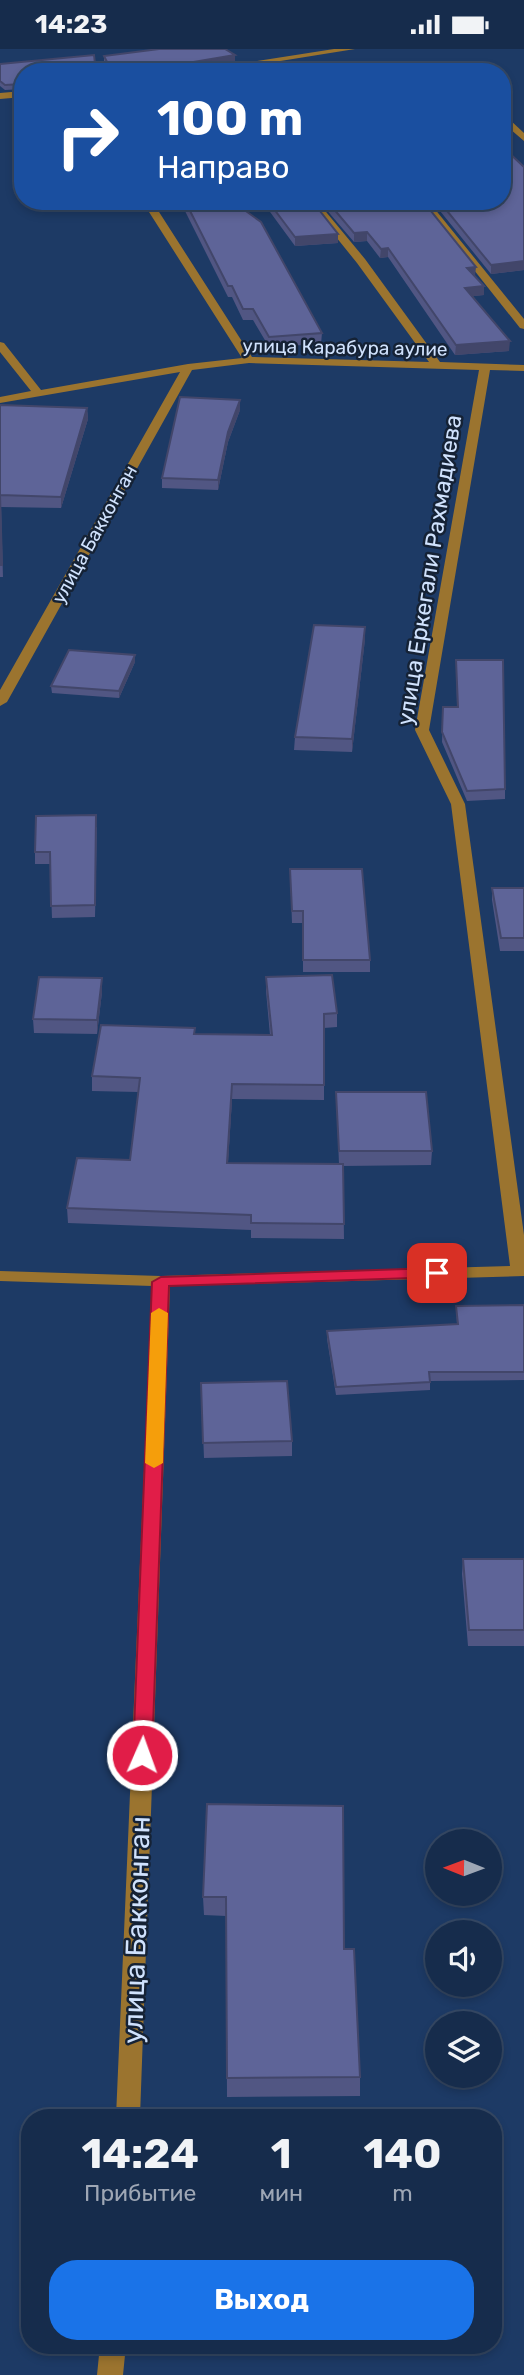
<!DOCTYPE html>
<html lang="ru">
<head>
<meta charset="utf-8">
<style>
	body { margin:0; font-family:Rubik,sans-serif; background:#1f3453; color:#f1f3f6; height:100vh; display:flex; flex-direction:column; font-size:26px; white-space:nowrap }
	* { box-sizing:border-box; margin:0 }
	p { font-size:23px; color:#9ea7b5 }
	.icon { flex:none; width:38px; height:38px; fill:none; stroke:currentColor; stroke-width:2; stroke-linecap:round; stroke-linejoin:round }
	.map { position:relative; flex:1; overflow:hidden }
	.details { position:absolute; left:21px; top:2060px; width:481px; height:245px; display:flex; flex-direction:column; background:#162c4c; border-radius:28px; box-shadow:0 4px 10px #0003,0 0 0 2px #354864 }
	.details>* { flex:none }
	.guide { position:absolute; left:14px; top:14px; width:497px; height:147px; border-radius:28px; box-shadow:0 4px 10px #0003,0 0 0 2px #354864; background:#1a4fa0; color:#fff; overflow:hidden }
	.needle { width:46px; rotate:271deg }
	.tools { position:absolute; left:425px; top:1780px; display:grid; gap:14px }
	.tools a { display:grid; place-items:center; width:77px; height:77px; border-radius:50%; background:#162c4c; box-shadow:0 4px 10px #0003,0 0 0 2px #354864; font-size:35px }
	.pin { position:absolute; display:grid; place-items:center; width:60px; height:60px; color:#fff; margin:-30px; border-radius:14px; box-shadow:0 4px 10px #0006 }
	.me { position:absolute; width:77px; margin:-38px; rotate:2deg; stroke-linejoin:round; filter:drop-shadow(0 0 5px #0008) }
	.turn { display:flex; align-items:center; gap:24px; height:147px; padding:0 28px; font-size:32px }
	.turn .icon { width:91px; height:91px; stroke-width:2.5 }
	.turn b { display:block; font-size:49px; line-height:60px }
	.eta { display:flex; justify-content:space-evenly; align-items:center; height:119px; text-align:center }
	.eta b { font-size:42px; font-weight:700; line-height:49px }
	.cta { display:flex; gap:14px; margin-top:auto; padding:14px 28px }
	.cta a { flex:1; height:80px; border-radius:28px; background:#1a73e8; color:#fff; font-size:28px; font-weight:700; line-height:80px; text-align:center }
	.status { display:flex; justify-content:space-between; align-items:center; height:49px; padding:0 35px; background:#162c4c; direction:ltr }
	.status svg { height:19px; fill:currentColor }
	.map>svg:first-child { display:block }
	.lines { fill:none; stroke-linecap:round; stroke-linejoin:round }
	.minor { fill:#9b742f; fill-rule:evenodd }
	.wall { fill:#515683 }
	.shaded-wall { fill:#42466a }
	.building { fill:#5e6498; stroke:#42466a; stroke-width:2 }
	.route { fill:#e11d48; stroke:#92132f; stroke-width:2 }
	.slow { fill:#f59e0b }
	.labels { text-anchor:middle; stroke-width:5; stroke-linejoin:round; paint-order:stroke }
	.far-street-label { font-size:19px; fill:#d0e2fd; stroke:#152235 }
	.street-label { font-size:23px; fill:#d0e2fd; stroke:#152235 }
	.near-street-label { font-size:28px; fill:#d0e2fd; stroke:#152235 }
</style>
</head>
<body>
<div class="status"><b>14:23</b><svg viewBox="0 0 49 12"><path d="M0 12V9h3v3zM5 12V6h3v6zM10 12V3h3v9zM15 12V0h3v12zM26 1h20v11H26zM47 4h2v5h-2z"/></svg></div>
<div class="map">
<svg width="524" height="2326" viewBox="0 0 524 2326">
	<rect width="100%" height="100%" fill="#1d3a65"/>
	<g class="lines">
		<path class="minor" d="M334 0H355L211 23H188Z
			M23 42V48L0 50V44Z
			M503 70H509L524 84V92L503 74Z
			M142 152H152L252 308 429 313 357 214 307 152H317L365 210 440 313 524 316V322L490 321 429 681 465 755 524 1186V1227L170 1237 140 2068H116L152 1237 0 1232V1222L161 1227 510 1217 451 755 415 681 479 321 249 314 192 321 7 653 0 657V641L180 323 0 354V348L31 342 0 303V293L4 294 41 341 188 315 242 309Z
			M428 159H434L524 270V280L520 279 428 163Z
			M100 2296H126L123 2326H97Z"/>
	</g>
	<path class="wall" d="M235 6V13L199 19 261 23H109L104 14V7Z
		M0 15 23 23V40L5 41 0 37Z
		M23 45V57L16 51V46Z
		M524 118V221L491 225 436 157H427L475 227 484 246 473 247 509 302 455 306 388 208 380 209 367 192 354 193 319 152H502Z
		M180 152H232L322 284 321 295 269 298 253 271H243L232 248H228Z
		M262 152H312L338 185V194L295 197Z
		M0 356 87 359 88 370 61 459 1 458 3 528H0Z
		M240 361 228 393 218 441 162 439V429Z
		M365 578V590L352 703 294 701 295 688Z
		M456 611 505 740V750L467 752 442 693 443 658H457Z
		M135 613 119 649 52 644 51 637Z
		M97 778 95 868 52 869 50 815H35V803Z
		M290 820 370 911V923H303V874H292Z
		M492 839H524V902H500L492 851Z
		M266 928 337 964V978L324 979V1051L232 1050 228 1114 339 1115 336 1043 432 1102 431 1116 343 1117 344 1190 251 1189V1181L68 1174 67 1159 130 1111 138 1043 92 1042V1027L195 979V985L270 986 266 942Z
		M102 943 97 985 34 984 33 970Z
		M524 1256V1331L430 1332V1341L336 1346 327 1290V1282L457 1275 456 1257Z
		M201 1334 292 1392V1407L204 1409Z
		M463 1510H524V1597H468L462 1525Z
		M207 1755 344 1900 360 2028V2047L227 2048 226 1867 204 1866 203 1848Z"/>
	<path class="shaded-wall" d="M235 6V13L188 20 186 18 188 14Z
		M367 183V192L354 193V184Z
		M338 185V194L295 197V188Z
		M388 199V208L380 209 381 200Z
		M524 212V221L491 225V216Z
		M476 218 475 227 467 219Z
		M484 237V246L465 248V239Z
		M510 292 509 302 455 306 456 296Z
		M240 351V361L228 393 218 441V431L228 383Z
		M87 359 88 370 61 459V448Z
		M365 578V590L352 703V690Z
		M135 606V613L119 649V642Z
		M102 929V943L97 985V971Z
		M232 1035V1050L227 1128V1114Z"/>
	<path class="building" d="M159 0H225L235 6 188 14 186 18 211 19 246 13 261 23H112L104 7Z
		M94 6 96 23H23V35L5 36 0 32V15Z
		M23 45V52L16 46Z
		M502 100H505L524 118V212L491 216 439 152H502Z
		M185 152H232L261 173 322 284 269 288 253 260H243L232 237H228Z
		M268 152H312L338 185 295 188Z
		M327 152H426V156L476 218 467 219 484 237 465 239 510 292 456 296 388 199 381 200 367 183 354 184Z
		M180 348 240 351 228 383 218 431 162 429Z
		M0 356 87 359 61 448 0 446 2 516H0Z
		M314 576 365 578 352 690 295 688Z
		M69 601 135 606 119 642 51 637Z
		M456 611H503L505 740 467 742 442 683 443 658H458Z
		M96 766 95 856 51 857 50 803H35L36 767Z
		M290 820H362L370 911H303V862H292Z
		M492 839H524V889H501Z
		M332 926 337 964 324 965V1036L232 1035 227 1114 343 1115 344 1175 251 1174V1166L67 1159 77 1109 130 1111 140 1029 92 1027 101 976 195 979 194 985 272 986 266 928Z
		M39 928 102 929 97 971 33 970Z
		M336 1043H426L432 1102H339Z
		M524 1256V1323H429L430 1333 336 1338 327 1282 458 1275 456 1257Z
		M287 1332 292 1392 203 1394 201 1334Z
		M463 1510H524V1581H469Z
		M207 1755 343 1757 344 1900H354L360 2028 227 2029 226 1848H203Z"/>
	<path class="route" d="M437 1219 445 1224 443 1228 169 1237 152 1706 149 1711 142 1714 135 1711 133 1706 152 1233 161 1228Z"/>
	<path class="slow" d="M159 1259 168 1264 163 1414 154 1419 145 1414 151 1264Z"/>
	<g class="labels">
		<g class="far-street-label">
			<text transform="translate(345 298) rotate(1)" y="7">улица Карабура аулие</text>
			<text transform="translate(94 485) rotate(-61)" y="7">улица Бакконган</text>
		</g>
		<g class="street-label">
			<text transform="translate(429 521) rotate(-81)" y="8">улица Еркегали Рахмадиева</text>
		</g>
		<g class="near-street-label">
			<text transform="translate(136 1881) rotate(-88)" y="10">улица Бакконган</text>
		</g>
	</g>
</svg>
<div class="tools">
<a><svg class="needle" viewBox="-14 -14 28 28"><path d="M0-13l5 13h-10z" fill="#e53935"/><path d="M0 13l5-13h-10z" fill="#9ea7b5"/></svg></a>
<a><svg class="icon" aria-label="sound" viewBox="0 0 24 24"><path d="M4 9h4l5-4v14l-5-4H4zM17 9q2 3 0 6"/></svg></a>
<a><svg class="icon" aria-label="layers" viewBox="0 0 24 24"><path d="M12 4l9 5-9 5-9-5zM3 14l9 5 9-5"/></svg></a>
</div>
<div class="pin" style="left:437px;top:1224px;background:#d93025"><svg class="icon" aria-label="arrive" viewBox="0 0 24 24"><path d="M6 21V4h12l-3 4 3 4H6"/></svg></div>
<svg class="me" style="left:142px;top:1706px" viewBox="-20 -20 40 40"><circle r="17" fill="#e11d48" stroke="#fff" stroke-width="3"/><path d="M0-11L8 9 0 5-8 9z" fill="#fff"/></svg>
<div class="guide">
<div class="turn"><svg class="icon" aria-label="right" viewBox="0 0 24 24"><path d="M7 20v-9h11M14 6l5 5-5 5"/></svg><div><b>100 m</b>Направо</div></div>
</div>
<section class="details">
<div class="eta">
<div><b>14:24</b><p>Прибытие</p></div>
<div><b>1</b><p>мин</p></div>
<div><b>140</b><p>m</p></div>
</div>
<div class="cta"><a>Выход</a></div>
</section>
</div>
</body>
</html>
